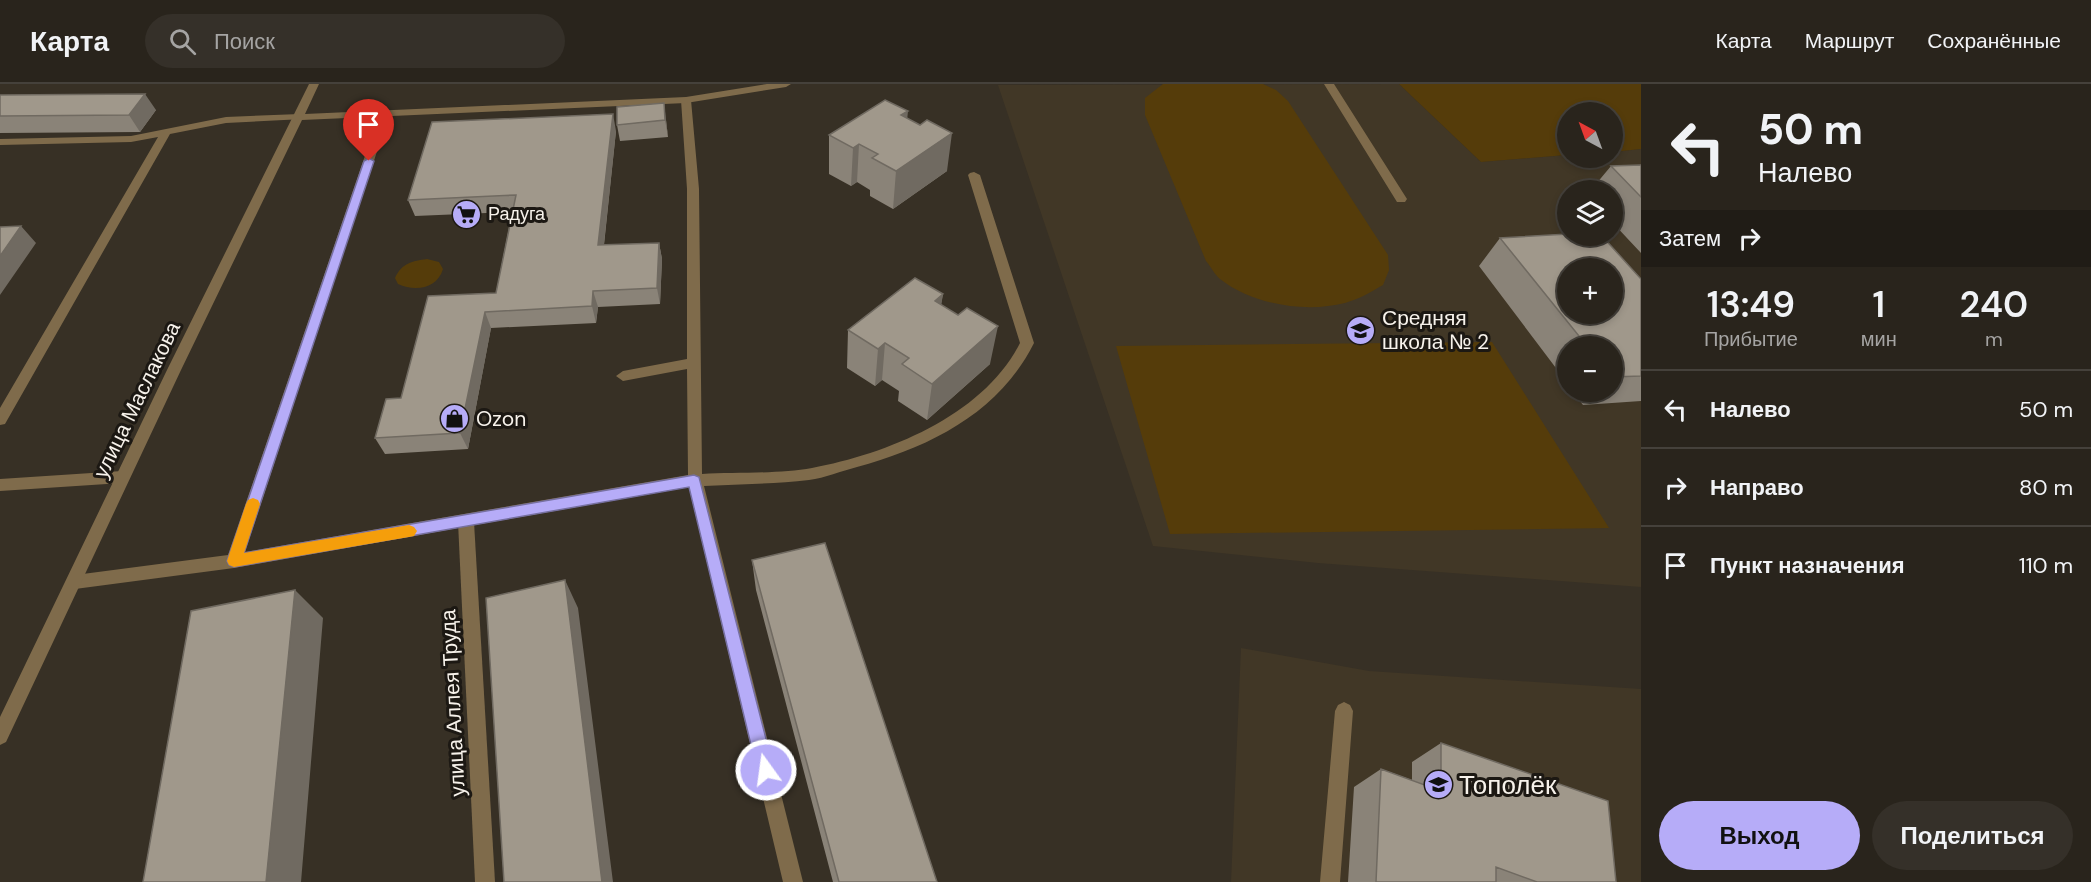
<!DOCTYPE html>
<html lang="ru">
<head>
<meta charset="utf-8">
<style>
	body { margin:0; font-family:"DM Sans",sans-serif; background:#353029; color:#f1f3f6; height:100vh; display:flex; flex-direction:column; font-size:22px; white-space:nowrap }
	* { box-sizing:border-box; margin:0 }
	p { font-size:20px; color:#a5a4a3 }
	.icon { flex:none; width:33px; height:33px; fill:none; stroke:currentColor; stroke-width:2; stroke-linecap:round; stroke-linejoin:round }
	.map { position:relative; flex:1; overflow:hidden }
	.panel { display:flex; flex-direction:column; background:#29241c; width:450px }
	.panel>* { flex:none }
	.top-card { background:#29241c; color:#f1f3f6; overflow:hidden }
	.needle { width:39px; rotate:319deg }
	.controls { position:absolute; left:1557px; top:18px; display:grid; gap:12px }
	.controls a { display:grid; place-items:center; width:66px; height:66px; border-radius:50%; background:#29241c; box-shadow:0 3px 9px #0003,0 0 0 2px #45413b; font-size:30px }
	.pin { position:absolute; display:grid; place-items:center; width:51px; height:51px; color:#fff; margin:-62px -26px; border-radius:50% 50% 50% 0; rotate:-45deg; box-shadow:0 0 6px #0007 }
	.pin .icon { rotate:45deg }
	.me { position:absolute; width:66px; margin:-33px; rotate:346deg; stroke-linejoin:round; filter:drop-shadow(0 0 4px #0008) }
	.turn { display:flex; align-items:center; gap:21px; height:126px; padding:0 18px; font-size:27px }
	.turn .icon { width:78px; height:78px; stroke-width:2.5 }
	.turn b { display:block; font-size:42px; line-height:51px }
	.then { display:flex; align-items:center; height:57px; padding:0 18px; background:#0003; gap:12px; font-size:22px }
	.eta { display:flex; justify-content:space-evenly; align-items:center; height:102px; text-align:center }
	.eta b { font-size:36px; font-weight:600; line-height:42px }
	.cta { display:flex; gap:12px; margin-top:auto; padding:12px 18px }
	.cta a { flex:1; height:69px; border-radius:36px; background:#b6acf8; color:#111; font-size:24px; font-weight:600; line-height:69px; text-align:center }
	.cta a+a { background:#353029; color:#f1f3f6 }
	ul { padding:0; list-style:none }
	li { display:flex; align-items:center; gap:18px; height:78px; padding:0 18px; border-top:2px solid #45413b }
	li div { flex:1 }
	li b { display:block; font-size:22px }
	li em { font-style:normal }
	header { display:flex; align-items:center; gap:36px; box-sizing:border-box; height:84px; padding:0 30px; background:#29241c; border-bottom:2px solid #45413b }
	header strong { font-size:28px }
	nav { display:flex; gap:33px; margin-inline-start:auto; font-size:21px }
	.search { width:420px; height:54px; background:#353029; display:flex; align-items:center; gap:15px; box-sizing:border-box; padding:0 21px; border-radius:33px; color:#a5a4a3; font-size:22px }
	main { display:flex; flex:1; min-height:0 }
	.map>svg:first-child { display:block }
	.built { fill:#413726; fill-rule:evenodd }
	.green { fill:#553c0a }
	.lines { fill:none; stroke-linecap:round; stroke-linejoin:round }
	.service { fill:#7f6b4b; fill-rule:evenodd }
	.minor { fill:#7f6b4b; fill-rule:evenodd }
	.tertiary { fill:#7f6b4b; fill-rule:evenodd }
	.wall { fill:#8a8378 }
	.shaded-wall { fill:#706a61 }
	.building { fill:#a0988b; stroke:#706a61; stroke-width:1.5; fill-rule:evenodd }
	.route { fill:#b6acf8; stroke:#7670a1; stroke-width:1.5 }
	.slow { fill:#f59e0b }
	.labels { text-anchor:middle; stroke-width:6; stroke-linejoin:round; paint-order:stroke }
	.far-poi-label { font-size:18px; fill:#f7f2eb; stroke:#1c1813; text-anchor:start }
	.poi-label { font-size:21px; fill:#f7f2eb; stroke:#1c1813; text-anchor:start }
	.street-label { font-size:21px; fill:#f7f2eb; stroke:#1c1813 }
	.near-poi-label { font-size:26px; fill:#f7f2eb; stroke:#1c1813; text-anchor:start }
</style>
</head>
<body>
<header>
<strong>Карта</strong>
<div class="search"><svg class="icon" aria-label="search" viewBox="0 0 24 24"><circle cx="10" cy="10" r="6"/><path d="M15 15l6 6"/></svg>Поиск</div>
<nav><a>Карта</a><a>Маршрут</a><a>Сохранённые</a></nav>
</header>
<main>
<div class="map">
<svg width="1641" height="798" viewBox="0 0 1641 798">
	<rect width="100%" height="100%" fill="#373025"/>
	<path class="built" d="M1399 0 1481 78 1567 71 1568 74H1612L1613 68 1641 65V503L1318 479 1153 462 998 1ZM1568 106H1612V152H1568ZM1568 184H1612V230H1568ZM1568 262H1612V308H1568Z
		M1241 564 1369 587 1641 605V798H1231Z"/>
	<path class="green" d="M1163 0H1263L1276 6 1288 17 1388 171 1389 186 1383 201C1371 208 1359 215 1345 219 1306 229 1253 221 1220 195 1215 191 1211 183 1206 177L1145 31V14Z
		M1399 0H1641V65L1613 68 1612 28H1568L1567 71 1481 78Z
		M427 175 439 178 443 185C437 205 415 208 398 200L395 194C402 179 412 177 427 175Z
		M1492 258 1609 444 1170 450 1116 262Z"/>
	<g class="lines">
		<path class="service" d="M1324 0H1334L1407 115 1405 118H1397Z
			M686 13 691 16 699 105 702 390C736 388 780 390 812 384 888 370 984 331 1020 259L968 91 970 89 974 88 980 91 1034 259C999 329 930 363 857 383 841 387 825 394 809 396 774 400 739 400 704 402L803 798H783L689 403 234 484 75 505 69 503 67 498 69 493 75 491 228 471 380 28 385 25 390 28 245 468 688 391 687 285 623 297 616 292 623 287 687 275V105L681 16Z
			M300 30 305 33 304 35 226 39 170 50 5 340 0 341V324L158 53 131 58 0 61V55L131 52 226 33Z
			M122 387 127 389 129 393 127 397 122 399 0 407V395Z
			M1344 618 1350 621 1353 627 1340 798H1320L1335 627 1338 621Z"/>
		<path class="minor" d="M466 432 471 433 474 438 495 798H475L458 438 461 433Z"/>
		<path class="tertiary" d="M309 0H319L305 30 686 13 767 0H791L786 3 686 19 302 36 181 286 6 658 0 661V633L167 286Z"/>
	</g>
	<path class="wall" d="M0 11 156 26 140 48 0 49Z
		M907 34 947 87 893 125 870 112V106L857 98 851 102 829 90V51Z
		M666 36 668 53 620 57 617 41Z
		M616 47 604 161 659 159 662 175 660 220 598 223 596 239 491 244 468 365 385 370 375 354 401 314 496 209 512 128 415 132 408 116Z
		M1641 81V169L1612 138V106H1591L1611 82Z
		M1500 154 1641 195V317L1583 321 1573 308H1612V262H1568V300L1479 182Z
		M943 210 941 220 990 280 927 336 898 317 899 307 882 296 875 302 847 284 848 246Z
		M752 476 937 798H833L756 506Z
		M1441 659 1616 798H1348L1354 703 1381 685 1412 696V678Z"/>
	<path class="shaded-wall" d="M145 10 156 26 140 48 129 31Z
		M664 19 668 53 665 36Z
		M908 27 904 66 901 31Z
		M613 30 616 47 602 178 598 161Z
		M952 49 947 87 893 125 896 87Z
		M859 60 857 98 851 102 853 64Z
		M21 142 36 159 0 211V172Z
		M659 159 662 175 660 220 657 204Z
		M593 207 598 223 596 239 592 222Z
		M943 210 937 248 935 217Z
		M485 228 491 244 468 365 460 349Z
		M998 242 990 280 927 336 932 300Z
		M885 259 882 296 875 302 878 265Z
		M565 496 578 524 613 798H602Z
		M295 506 323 534 301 798H266Z"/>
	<path class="building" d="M145 10 129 31 0 32V11Z
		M885 16 908 27 901 31 920 41 927 36 952 49 896 87 872 74 878 70 859 60 853 64 829 51Z
		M664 19 665 36 617 41V23Z
		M613 30 598 161 659 159 657 204 593 207 592 222 485 228 460 349 375 354 386 315 401 314 428 212 496 209 516 111 408 116 432 38Z
		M1641 81V113L1611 82Z
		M21 142 0 172V143Z
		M1568 150V152H1602L1641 195V292L1612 293V262H1587L1500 154ZM1568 184H1612V230H1568Z
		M915 194 943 210 935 217 958 231 967 224 998 242 932 300 902 280 909 274 885 259 878 265 848 246Z
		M825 459 937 798H839L752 476Z
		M565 496 602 798H504L486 514Z
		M295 506 266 798H143L191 527Z
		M1441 659 1608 717 1616 798H1537L1496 783V798H1376L1381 685 1441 707Z"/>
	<path class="route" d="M369 74 374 77 244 469 694 391 699 393 774 686 772 692 766 695 760 692 757 686 689 403 234 483 229 481 227 477 364 77Z"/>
	<path class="slow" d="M253 414 258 416 260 420 244 469 409 441 414 443 417 447 414 452 409 453 234 483 229 481 227 477 246 420 248 416Z"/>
	<defs>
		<symbol id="supermarket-disc" viewBox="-11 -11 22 22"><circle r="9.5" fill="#b6acf8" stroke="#1c1813"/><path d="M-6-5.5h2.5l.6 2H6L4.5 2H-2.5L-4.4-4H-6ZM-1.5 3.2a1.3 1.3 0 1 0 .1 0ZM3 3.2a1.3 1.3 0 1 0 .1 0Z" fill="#111"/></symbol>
		<symbol id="school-disc" viewBox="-11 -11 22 22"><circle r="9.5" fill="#b6acf8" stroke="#1c1813"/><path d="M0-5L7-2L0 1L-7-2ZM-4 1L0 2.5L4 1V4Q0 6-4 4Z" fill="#111"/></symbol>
		<symbol id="shop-disc" viewBox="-11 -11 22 22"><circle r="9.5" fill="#b6acf8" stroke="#1c1813"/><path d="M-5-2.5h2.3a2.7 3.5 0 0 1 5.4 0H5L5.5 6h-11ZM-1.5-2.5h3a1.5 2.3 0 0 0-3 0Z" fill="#111"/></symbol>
	</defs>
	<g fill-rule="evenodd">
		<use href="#supermarket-disc" x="450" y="114" width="33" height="33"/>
		<use href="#school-disc" x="1344" y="230" width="33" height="33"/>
		<use href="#shop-disc" x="438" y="318" width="33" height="33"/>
		<use href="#school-disc" x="1422" y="684" width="33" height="33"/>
	</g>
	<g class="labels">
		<g class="far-poi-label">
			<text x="488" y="136">Радуга</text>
		</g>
		<g class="poi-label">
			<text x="1382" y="241">Средняя<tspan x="1382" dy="24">школа № 2</tspan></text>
			<text x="476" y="342">Ozon</text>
		</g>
		<g class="street-label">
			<text transform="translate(137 316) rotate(-64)" y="7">улица Маслакова</text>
			<text transform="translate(453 619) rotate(-93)" y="7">улица Аллея Труда</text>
		</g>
		<g class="near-poi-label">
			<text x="1459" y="710">Тополёк</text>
		</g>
	</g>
</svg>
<div class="controls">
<a><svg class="needle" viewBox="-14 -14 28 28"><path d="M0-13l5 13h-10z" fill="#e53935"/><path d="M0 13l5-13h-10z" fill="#a5a4a3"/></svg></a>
<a><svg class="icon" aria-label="layers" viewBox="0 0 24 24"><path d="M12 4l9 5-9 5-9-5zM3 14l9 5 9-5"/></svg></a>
<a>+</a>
<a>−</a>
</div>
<div class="pin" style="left:369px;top:77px;background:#d93025"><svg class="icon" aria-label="arrive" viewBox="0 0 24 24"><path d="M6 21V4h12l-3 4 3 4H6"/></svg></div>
<svg class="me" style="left:766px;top:686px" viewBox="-20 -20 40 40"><circle r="17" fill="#b6acf8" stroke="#fff" stroke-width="3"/><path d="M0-11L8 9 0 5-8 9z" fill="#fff"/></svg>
</div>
<section class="panel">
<div class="top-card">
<div class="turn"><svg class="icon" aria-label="left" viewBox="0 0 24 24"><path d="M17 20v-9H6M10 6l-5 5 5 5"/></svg><div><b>50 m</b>Налево</div></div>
<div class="then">Затем<svg class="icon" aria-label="right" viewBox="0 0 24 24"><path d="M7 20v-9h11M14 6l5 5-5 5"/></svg></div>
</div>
<div class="eta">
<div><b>13:49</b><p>Прибытие</p></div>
<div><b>1</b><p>мин</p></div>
<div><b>240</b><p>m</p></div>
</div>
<ul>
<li><svg class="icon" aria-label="left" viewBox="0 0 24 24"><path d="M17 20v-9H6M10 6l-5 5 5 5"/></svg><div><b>Налево</b></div><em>50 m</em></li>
<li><svg class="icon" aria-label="right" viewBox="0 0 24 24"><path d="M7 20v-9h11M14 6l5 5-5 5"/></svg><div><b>Направо</b></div><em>80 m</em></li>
<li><svg class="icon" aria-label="arrive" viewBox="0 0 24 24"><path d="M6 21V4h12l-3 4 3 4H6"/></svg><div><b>Пункт назначения</b></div><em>110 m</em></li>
</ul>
<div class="cta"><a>Выход</a><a>Поделиться</a></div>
</section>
</main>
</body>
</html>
